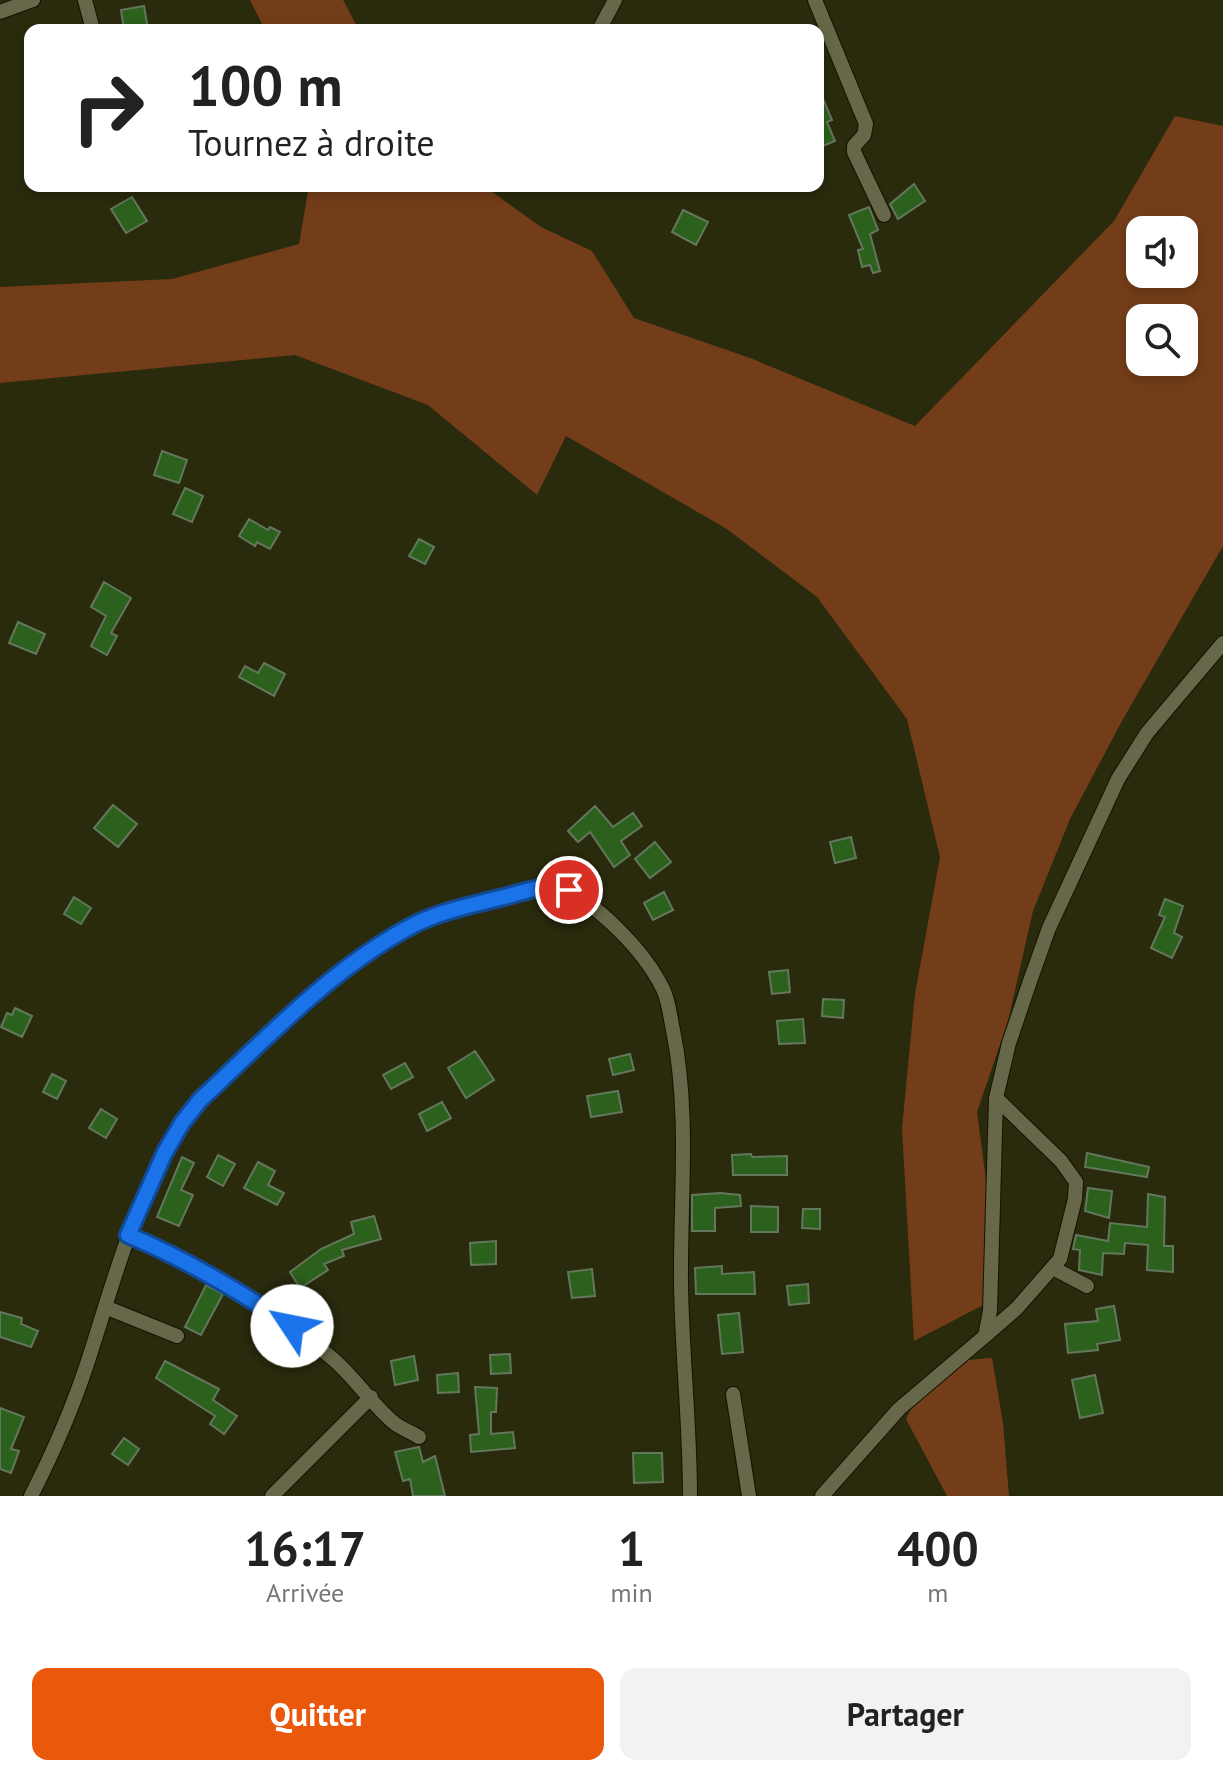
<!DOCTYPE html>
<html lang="fr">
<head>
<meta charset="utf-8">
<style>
	body { margin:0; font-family:"PT Sans",sans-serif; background:#f2f2f2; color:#222; height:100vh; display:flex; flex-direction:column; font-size:30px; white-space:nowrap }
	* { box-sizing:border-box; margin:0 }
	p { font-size:26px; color:#767676 }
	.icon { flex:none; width:44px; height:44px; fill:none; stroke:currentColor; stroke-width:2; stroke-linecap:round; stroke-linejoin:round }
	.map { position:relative; height:1496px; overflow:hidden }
	.panel { display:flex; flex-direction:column; background:#fff; flex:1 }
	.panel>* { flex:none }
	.guide { position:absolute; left:24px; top:24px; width:800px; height:168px; border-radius:16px; box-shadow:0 4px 12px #0003; background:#fff; color:#222; overflow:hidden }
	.controls { position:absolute; left:1126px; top:216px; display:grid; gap:16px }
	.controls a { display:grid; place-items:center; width:72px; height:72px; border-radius:16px; background:#fff; box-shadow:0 4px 12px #0003; font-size:40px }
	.pin { position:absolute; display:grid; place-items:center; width:68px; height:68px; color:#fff; margin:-34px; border:4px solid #fff; border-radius:50%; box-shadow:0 2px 8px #0007 }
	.me { position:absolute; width:88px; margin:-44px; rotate:304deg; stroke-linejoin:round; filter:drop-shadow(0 0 6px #0008) }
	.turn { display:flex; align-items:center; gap:28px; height:168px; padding:0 32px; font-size:36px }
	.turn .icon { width:104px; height:104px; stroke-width:2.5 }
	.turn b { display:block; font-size:56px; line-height:68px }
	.eta { display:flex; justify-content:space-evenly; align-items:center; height:136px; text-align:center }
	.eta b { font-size:48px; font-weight:800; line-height:56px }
	.action { display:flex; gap:16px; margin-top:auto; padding:16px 32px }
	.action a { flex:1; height:92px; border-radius:16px; background:#ea580c; color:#fff; font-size:32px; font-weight:800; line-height:92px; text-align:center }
	.action a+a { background:#f2f2f2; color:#222 }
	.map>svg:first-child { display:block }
	.forest { fill:#743d19; fill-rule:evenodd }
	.building { fill:#2c601d; stroke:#63775d; stroke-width:2 }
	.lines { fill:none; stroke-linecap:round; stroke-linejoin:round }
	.street-casing { stroke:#131300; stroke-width:16 }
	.street { stroke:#676849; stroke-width:14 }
	.route-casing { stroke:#114b97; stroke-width:20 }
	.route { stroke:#1a73e8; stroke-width:14 }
</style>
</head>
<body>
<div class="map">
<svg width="1223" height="1496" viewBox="0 0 1223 1496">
	<rect width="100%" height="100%" fill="#2a2a0d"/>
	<path class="forest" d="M250 0H343L359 30H265Z
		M1175 116 1223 126V546L1123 719 1070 819 1033 911 1008 1021 977 1112 987 1188 989 1302 914 1341 902 1128 915 994 940 857 907 719 817 597 727 529 566 436 537 495 428 405 295 355 0 383V287L172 279 299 244 309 186H484L541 227 592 251 634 318 750 358 915 426 1114 221ZM1140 230H1184V274H1140ZM1140 318H1184V362H1140Z
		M992 1358 1003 1423 1009 1496H947L906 1419C932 1371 936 1361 992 1358Z"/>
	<path class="building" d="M144 6 148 29 124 30 121 10Z
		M818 87 832 120 827 122 835 141 818 148Z
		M914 184 925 201 898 219 890 204Z
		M132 197 147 221 126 233 111 209Z
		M869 207 878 230 870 234 880 271 873 273 870 265 862 267 858 250 863 249 849 215Z
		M683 210 708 222 696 245 672 232Z
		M162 451 187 460 179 483 154 475Z
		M185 488 203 496 192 522 173 514Z
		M249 519 268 530 270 527 280 532 270 549 257 542 255 546 239 536Z
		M419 539 434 547 425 564 409 556Z
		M104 582 131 598 111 633 117 636 107 655 91 646 106 616 91 607Z
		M18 622 45 634 36 654 9 643Z
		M264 663 285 674 274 696 239 677 245 666 258 673Z
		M113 805 137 824 118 847 94 828Z
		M595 806 613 827 633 813 642 826 621 841 630 855 614 867 590 832 578 842 568 831Z
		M851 837 856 858 835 863 830 842Z
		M655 842 671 862 650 878 635 859Z
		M664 892 673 910 653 920 644 903Z
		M74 897 91 908 81 924 64 914Z
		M1165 899 1183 906 1174 933 1182 937 1172 958 1151 948 1165 917 1159 915Z
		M788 970 790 992 772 994 769 972Z
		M823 999 844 1000 843 1018 822 1016Z
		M15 1008 32 1016 22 1037 1 1027 7 1013 12 1015Z
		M803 1019 805 1043 779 1044 777 1021Z
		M475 1051 494 1080 466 1098 448 1068Z
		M630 1054 634 1070 613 1075 609 1059Z
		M405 1063 413 1077 391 1089 383 1075Z
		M52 1074 66 1081 57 1099 43 1092Z
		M618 1091 622 1112 591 1117 587 1096Z
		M442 1102 451 1118 427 1131 419 1114Z
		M101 1109 117 1119 106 1138 89 1128Z
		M1087 1153 1149 1167 1147 1177 1085 1167Z
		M751 1154 752 1157 787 1156V1175H733L732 1155Z
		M218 1155 235 1164 223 1186 207 1177Z
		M182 1157 194 1163 181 1190 193 1195 179 1226 157 1217Z
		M258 1162 275 1171 268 1185 284 1193 277 1205 244 1188Z
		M1088 1188 1112 1191 1109 1218 1085 1211Z
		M720 1193 740 1195 741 1206 715 1208V1231H692V1195Z
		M1148 1194 1165 1197 1164 1246H1173V1272L1147 1270 1148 1245 1125 1243 1124 1254 1103 1253 1102 1275 1079 1270 1080 1250 1073 1249 1076 1235 1108 1241 1110 1223 1147 1227Z
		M751 1206 778 1207V1232H751Z
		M803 1209H820V1229L802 1228Z
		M374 1216 381 1239 342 1250 344 1256 324 1264 328 1270 300 1288 290 1272 321 1249 354 1234 351 1222Z
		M496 1241V1264L471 1265 470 1243Z
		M722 1266V1274L754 1272 755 1294H696L695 1268Z
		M592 1269 595 1296 572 1298 568 1272Z
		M808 1284 809 1303 789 1305 787 1286Z
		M206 1285 223 1294 201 1335 185 1327Z
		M1114 1306 1120 1340 1097 1344 1098 1350 1068 1353 1065 1324 1098 1321 1096 1309Z
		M0 1312 22 1318 21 1324 38 1331 31 1347 0 1337Z
		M739 1313 743 1352 722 1354 718 1315Z
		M510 1354 511 1373 491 1374 490 1355Z
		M414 1356 418 1380 395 1385 391 1361Z
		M165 1361 219 1389 213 1400 237 1416 224 1434 210 1424 215 1416 156 1378Z
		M458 1373 459 1392 438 1393 437 1375Z
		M1095 1375 1103 1413 1080 1418 1072 1380Z
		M475 1387 497 1388 496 1412H491V1434L513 1432 515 1448 471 1452 470 1435 479 1434Z
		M0 1408 24 1417 11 1449 19 1451 11 1473 0 1469Z
		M124 1438 139 1449 128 1465 112 1454Z
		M419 1447 423 1462 435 1456 445 1496H413L410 1479 403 1481 395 1452Z
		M633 1453H662L663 1482 634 1483Z"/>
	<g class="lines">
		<defs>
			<path id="street" d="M85 0 93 30
				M815 0 866 124 864 135 854 146V152L884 215
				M0 12 33 0
				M599 30 615 0
				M128 1235C201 1265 273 1307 333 1359 355 1378 371 1403 393 1422 400 1428 411 1432 419 1437
				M1053 1268 1087 1286
				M105 1307 177 1336
				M985 1336 1017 1308 1060 1259 1075 1199 1076 1182 1061 1161 996 1098
				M733 1394 749 1496
				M31 1496C53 1453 73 1407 88 1361 117 1272 140 1174 200 1100L347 967 408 927 464 907 557 885C597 903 644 950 663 989 669 1001 670 1017 673 1030 690 1113 680 1200 681 1284 682 1355 690 1425 690 1496
				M272 1496 371 1397
				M822 1496 899 1409 985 1336 990 1311 996 1098 1009 1043 1029 984 1049 928 1118 779 1147 733 1223 643"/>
		</defs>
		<use href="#street" class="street-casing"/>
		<use href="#street" class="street"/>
	</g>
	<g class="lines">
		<defs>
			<path id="route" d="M292 1326C240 1292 186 1259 128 1235L165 1152 182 1123 200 1100C265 1040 328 972 406 929 435 912 472 905 504 897 525 892 549 881 569 890"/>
		</defs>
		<use href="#route" class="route-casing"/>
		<use href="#route" class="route"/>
	</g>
</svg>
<div class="controls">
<a><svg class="icon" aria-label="sound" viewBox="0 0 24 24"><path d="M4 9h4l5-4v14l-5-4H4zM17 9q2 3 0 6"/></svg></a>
<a><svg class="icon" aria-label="search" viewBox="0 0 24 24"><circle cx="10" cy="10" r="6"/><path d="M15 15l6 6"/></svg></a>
</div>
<div class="pin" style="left:569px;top:890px;background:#d93025"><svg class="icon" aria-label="arrive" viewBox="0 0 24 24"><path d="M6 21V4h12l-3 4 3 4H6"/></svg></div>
<svg class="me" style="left:292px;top:1326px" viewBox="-20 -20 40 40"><circle r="19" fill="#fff"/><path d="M0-13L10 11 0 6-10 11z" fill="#1a73e8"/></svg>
<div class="guide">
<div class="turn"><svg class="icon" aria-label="right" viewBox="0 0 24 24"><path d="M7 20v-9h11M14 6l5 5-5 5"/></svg><div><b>100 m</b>Tournez à droite</div></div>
</div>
</div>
<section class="panel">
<div class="eta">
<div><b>16:17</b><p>Arrivée</p></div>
<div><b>1</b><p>min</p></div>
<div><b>400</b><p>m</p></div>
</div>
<div class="action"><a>Quitter</a><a>Partager</a></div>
</section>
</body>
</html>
